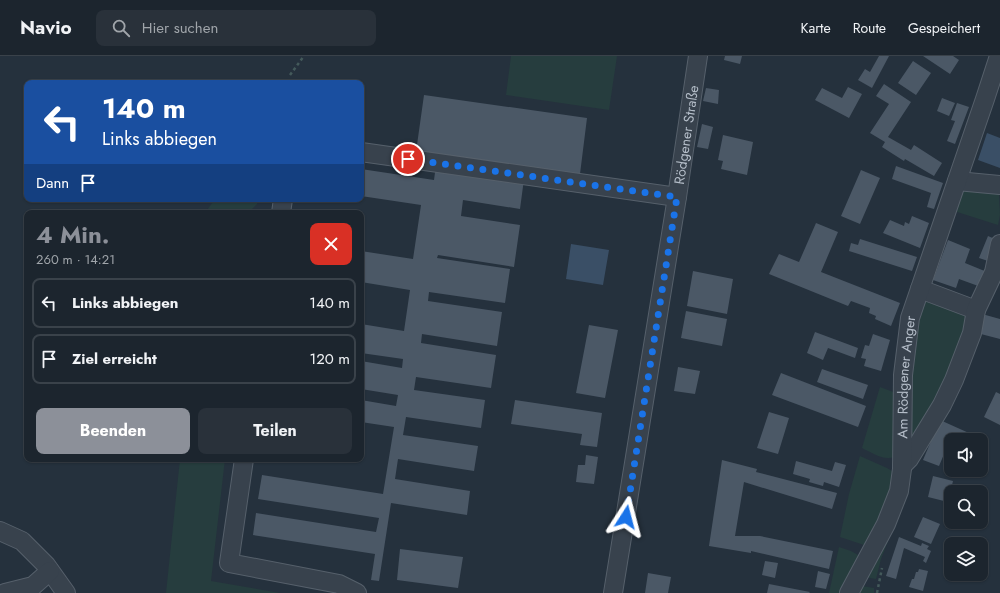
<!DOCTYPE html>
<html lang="de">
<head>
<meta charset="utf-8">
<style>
	body { margin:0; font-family:Jost,sans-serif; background:#29313a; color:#f1f3f6; height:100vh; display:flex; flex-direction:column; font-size:15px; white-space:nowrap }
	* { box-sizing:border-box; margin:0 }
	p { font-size:13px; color:#a0a5aa }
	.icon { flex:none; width:22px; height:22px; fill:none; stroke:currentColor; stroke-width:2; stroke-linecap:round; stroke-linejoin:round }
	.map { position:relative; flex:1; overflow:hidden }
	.details { position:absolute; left:24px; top:154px; width:340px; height:252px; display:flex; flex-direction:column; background:#1c252e; border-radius:8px; box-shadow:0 1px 3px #0004,0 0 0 1px #3a424a }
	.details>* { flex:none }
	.hud { position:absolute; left:24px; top:24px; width:340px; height:122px; border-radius:8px; box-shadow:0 1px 3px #0004,0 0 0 1px #3a424a; background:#1a4fa0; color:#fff; overflow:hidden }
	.buttons { position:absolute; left:944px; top:377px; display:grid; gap:8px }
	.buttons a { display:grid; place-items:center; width:44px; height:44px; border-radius:8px; background:#1c252e; box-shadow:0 1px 3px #0004,0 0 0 1px #3a424a; font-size:20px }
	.pin { position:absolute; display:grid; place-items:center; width:34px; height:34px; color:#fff; margin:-17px; border:2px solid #fff; border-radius:50%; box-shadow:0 1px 4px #0007 }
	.me { position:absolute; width:44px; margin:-22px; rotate:9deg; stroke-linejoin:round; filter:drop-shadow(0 0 3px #0008) }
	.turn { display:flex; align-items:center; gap:14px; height:84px; padding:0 12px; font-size:18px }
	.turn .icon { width:52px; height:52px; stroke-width:2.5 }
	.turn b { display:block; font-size:28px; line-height:34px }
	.then { display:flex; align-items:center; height:38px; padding:0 12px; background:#0003; gap:8px; font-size:15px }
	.round { display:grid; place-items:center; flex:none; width:42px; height:42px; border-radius:8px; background:#29313a }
	.overview { display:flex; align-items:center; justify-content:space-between; height:68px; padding:0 12px }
	h1 { font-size:24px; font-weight:700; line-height:30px; color:#8c9099 }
	.action { display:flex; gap:8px; margin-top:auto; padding:8px 12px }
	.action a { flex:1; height:46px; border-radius:8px; background:#8c9099; color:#fff; font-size:16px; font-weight:700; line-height:46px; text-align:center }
	.action a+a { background:#29313a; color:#f1f3f6 }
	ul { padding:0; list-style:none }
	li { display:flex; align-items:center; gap:12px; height:50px; margin:0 8px 6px; padding:0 4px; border:2px solid #3a424a; border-radius:8px }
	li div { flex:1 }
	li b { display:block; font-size:15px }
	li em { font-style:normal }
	header { display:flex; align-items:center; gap:24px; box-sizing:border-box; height:56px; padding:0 20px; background:#1c252e; border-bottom:1px solid #3a424a }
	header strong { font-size:19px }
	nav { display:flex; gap:22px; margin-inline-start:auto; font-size:14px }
	.search { width:280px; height:36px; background:#29313a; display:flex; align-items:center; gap:10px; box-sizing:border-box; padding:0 14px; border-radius:8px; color:#a0a5aa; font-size:15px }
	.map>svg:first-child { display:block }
	.green { fill:#263d3e }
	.water { fill:#3a4f66 }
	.building { fill:#4b5866 }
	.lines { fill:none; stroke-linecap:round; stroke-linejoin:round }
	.minor-casing { stroke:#56606b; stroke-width:20 }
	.path { stroke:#445a5b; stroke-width:2.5; stroke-dasharray:3 3; stroke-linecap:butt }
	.minor { stroke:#38424d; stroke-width:18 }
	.route { stroke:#1a73e8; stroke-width:7; stroke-dasharray:0 12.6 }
	.labels { text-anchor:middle; stroke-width:3.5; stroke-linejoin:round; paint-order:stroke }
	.street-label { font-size:14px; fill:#b4bdc8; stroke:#1d2732 }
</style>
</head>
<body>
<header>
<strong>Navio</strong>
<div class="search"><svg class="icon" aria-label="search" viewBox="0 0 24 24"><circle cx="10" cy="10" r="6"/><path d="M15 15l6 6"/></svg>Hier suchen</div>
<nav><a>Karte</a><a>Route</a><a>Gespeichert</a></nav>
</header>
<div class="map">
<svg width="1000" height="537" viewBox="0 0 1000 537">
	<rect width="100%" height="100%" fill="#25313d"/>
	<path class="green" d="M511 0H617L609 54 506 39Z
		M963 131 999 138 1000 159 998 169 954 155Z
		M215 143H258L257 148 248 157H205Z
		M924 242 967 256 968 277 911 391 910 340 914 276Z
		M880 331 896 337 894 401C883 405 871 396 862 392Z
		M860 400 887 412 892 415C896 439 877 469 867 490L840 481 849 438Z
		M180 403H225L211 525 280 537H166Z
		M888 479 890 480 881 503 876 523 865 521Z
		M839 491 851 495 858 499V504L842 537H829Z
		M862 530 874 532V537H858Z"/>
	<path class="water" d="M987 77 1000 82V112L978 104Z
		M571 188 609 194 603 229 566 223Z"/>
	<path class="building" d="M725 0H742L740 8 724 4Z
		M879 0H889L872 32 858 24 865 13 870 16Z
		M923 0H953L959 4 950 18Z
		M913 5 931 17 916 39 898 27Z
		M884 28 911 46 888 81 911 94 914 89 942 107 934 120 905 103 904 105 882 91 885 86 870 77 889 48 876 40Z
		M848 31 862 38 849 62 815 44 822 32 842 42Z
		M706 32 719 34 718 48 703 45Z
		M424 39 587 62 580 118 416 96Z
		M942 42 955 47 949 60 937 55Z
		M957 47 969 51 955 88 947 85 955 65 951 64Z
		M702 68 713 71 708 93 697 91Z
		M723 79 753 86 747 119 721 113 723 105 718 104Z
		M436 109 524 123 520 153 463 144 461 160 520 169 514 211 438 199 437 202 510 213 505 247 429 236 428 245 502 256 497 290 422 278 421 287 496 299 491 332 416 321 414 334 485 344 481 372 406 361 403 379 478 390 474 415 398 403 395 423 470 435 467 459 391 447 379 525 371 524 375 498 253 479 256 457 376 476 379 462 258 443 262 419 383 438 394 371 361 366V344L396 350 398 339 361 333V305L402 312 403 303 361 297V268L404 275 410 234 361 226V195L413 203 421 149 361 140V113L434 124Z
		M896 110 943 127 934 153 927 151 931 137 892 123Z
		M861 114 880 122 860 168 841 160Z
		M912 160 929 167 920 192 883 177 890 164 904 170 905 166 909 168Z
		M816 167 838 176 821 216 900 247 891 270 875 263 876 260 869 257 870 252 851 245 848 250 769 218 779 198 799 206Z
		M988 180 997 184 988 205 979 202Z
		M860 183 917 201 912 215 849 195 851 187 858 189Z
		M948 184 970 193 965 207 987 216 981 231 959 223 956 232 933 224Z
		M693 215 733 223 727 258 687 250Z
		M686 255 727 263 722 290 681 282Z
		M982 258 1000 263V283L977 277Z
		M589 269 618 274 605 342 576 337Z
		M815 276 858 292 855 302 828 292 823 304 807 297Z
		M873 278 890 284 881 315 864 310 866 303 861 302 865 289 869 290Z
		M678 311 700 315 695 338 674 335Z
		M822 313 868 329 863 343 817 326Z
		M781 317 866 350 858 371 772 339Z
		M996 336 1000 338V369L984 361Z
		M515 344 602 357 597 391 580 389 582 378 511 368Z
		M769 356 789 362 778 398 757 392Z
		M940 364 980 382 979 384H950L939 410 923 404Z
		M586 399 598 401 594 428 576 426 578 409H585Z
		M722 404 757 413 756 416 837 437 832 453 744 426 735 480H760L833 495 829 513 751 495V497L709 490Z
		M796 405 832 415 835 406 846 409 839 431 824 426 823 430 809 426 810 423 793 418Z
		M933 420 953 425 948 446 928 441Z
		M923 461 940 468 931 488 914 481Z
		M899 481 921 490 922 487 929 490 927 493 931 495 926 507 923 505 925 501 904 492 896 523 886 520Z
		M400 493 463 501 458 532 397 524Z
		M765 505 778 507 775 522 762 519Z
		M919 513 928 515 923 535 909 531 912 523H914L916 516H918Z
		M818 515 830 518 826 533 815 531Z
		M648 517 671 521 668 537H645Z
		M769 528 810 536 809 537H767Z"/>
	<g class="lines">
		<defs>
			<g id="minor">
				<path d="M361 96 677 141"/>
				<path d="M957 125 1000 129"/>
				<path d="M281 157 283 143"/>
				<path d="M920 233 976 254"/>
				<path d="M244 403 229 507 339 528 357 537"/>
				<path d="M902 410 909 403 942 349 954 324 972 277 976 254 994 216 1000 188"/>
				<path d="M0 475 22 485 46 509 66 537"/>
				<path d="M5 537 33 530 50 515"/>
				<path id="s1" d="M613 537 677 141 698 0"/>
				<path id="s2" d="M849 537 886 468 899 435 902 413 903 319 910 262 985 43 999 0"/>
			</g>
		</defs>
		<use href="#minor" class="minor-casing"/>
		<path class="path" d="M290 19 304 0
			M877 537 882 512"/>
		<use href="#minor" class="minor"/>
	</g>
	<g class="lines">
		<path class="route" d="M408 103 677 141 626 461"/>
	</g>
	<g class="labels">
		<g class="street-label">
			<text dy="5" stroke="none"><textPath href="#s1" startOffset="464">Rödgener Straße</textPath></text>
			<text dy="5" stroke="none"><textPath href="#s2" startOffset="228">Am Rödgener Anger</textPath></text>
		</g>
	</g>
</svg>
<div class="buttons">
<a><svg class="icon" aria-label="sound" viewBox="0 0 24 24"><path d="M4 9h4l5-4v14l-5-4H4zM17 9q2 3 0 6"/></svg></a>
<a><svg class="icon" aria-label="search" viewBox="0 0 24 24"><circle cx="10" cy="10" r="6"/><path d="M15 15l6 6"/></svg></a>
<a><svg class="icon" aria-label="layers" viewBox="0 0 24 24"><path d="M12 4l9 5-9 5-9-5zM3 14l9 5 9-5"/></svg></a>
</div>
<div class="pin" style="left:408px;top:103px;background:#d93025"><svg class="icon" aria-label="arrive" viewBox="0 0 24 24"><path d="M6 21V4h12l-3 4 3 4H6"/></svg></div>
<svg class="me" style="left:626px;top:461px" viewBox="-20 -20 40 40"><path d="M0-17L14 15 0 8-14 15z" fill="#1a73e8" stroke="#fff" stroke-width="4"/></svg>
<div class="hud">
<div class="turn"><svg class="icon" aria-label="left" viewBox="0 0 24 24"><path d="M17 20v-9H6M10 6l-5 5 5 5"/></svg><div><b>140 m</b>Links abbiegen</div></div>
<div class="then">Dann<svg class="icon" aria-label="arrive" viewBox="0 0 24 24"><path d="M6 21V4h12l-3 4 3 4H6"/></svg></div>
</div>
<section class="details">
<div class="overview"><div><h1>4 Min.</h1><p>260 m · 14:21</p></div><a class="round" style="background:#d93025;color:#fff"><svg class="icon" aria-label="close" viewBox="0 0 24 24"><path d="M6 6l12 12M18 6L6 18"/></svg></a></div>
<ul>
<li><svg class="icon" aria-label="left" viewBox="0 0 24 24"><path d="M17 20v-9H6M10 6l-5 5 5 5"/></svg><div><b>Links abbiegen</b></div><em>140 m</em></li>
<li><svg class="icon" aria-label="arrive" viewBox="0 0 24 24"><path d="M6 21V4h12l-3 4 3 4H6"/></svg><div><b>Ziel erreicht</b></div><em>120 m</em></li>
</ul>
<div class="action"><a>Beenden</a><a>Teilen</a></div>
</section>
</div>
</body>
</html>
